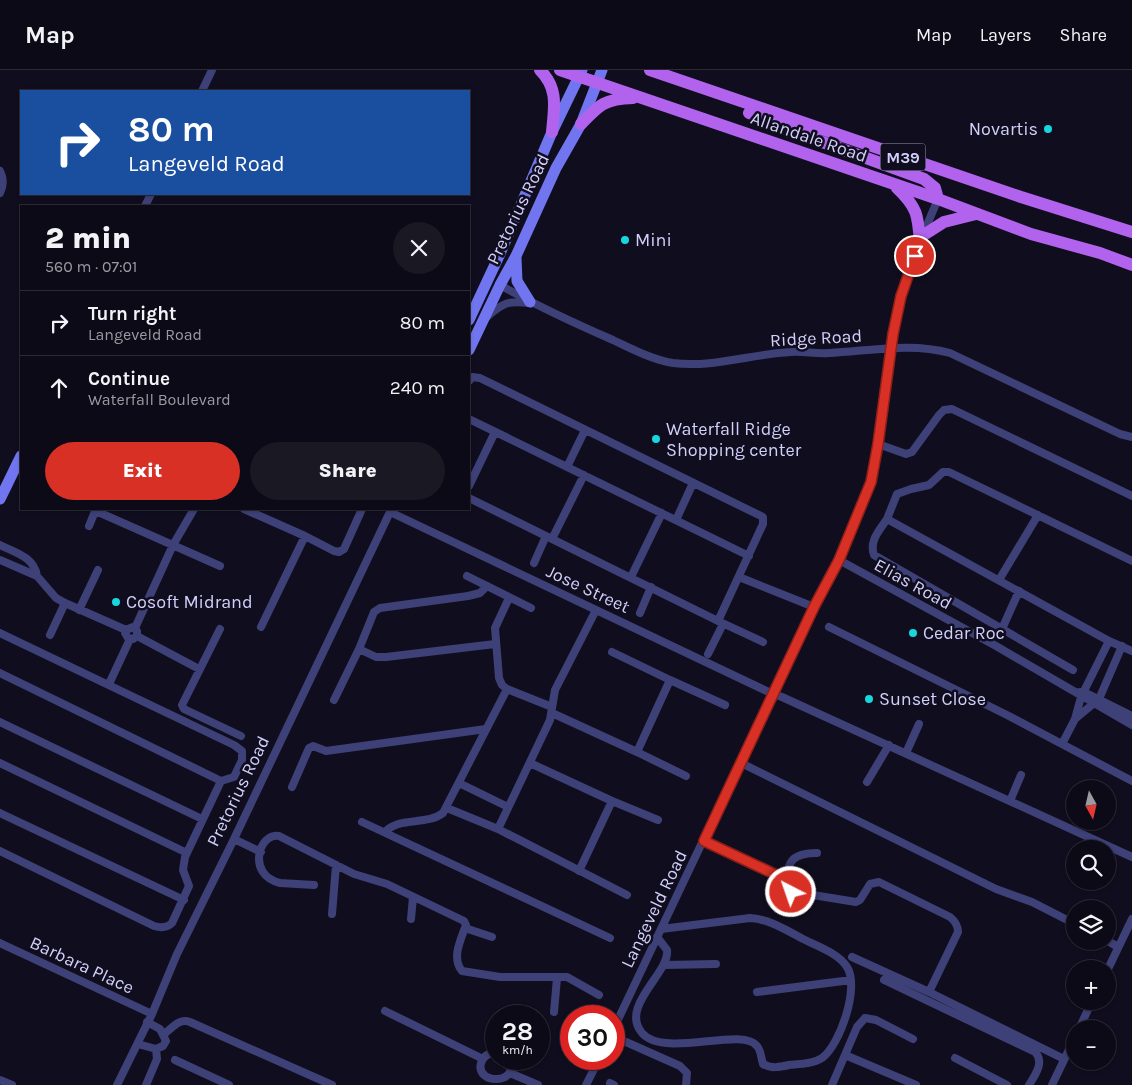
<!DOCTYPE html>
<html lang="en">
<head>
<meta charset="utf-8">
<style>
	body { margin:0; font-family:Karla,sans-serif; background:#1a1823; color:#f1f3f6; height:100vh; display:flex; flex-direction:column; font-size:19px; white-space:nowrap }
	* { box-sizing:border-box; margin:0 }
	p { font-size:16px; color:#9a9aa1 }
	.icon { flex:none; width:28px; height:28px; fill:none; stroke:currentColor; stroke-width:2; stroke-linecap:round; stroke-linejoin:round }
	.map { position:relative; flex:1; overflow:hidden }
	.panel { position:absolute; left:20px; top:135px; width:450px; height:305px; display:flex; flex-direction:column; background:#0c0a16; border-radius:0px; box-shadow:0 1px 4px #0004,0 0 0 1px #2c2b35 }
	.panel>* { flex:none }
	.top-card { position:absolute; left:20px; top:20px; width:450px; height:105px; border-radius:0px; box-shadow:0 1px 4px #0004,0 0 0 1px #2c2b35; background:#1a4fa0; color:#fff; overflow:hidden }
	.needle { width:32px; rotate:172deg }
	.tools { position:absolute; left:1066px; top:710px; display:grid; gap:10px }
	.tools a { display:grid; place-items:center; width:50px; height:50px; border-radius:50%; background:#0c0a16; box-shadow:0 1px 4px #0004,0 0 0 1px #2c2b35; font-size:25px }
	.speed { position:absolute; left:485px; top:935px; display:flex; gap:10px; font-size:25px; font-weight:700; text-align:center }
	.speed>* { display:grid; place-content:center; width:65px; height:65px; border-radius:50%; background:#0c0a16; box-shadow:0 1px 4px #0004,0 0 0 1px #2c2b35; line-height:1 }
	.speed small { font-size:12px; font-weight:400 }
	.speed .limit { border:8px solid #d22; background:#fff; color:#111 }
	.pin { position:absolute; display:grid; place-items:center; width:42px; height:42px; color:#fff; margin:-21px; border:2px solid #fff; border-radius:50%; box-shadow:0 1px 5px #0007 }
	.me { position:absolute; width:55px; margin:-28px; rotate:319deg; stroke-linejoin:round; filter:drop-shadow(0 0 4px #0008) }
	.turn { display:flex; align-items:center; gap:18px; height:105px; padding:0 25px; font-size:22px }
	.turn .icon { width:65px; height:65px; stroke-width:2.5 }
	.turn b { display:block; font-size:35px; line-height:42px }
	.round { display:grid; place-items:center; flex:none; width:52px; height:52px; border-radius:26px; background:#1a1823 }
	.headline { display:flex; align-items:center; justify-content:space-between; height:85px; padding:0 25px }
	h1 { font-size:30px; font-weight:800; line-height:38px }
	.button { display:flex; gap:10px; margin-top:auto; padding:10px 25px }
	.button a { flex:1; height:58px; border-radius:30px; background:#d93025; color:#fff; font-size:20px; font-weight:800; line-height:58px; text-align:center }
	.button a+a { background:#1a1823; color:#f1f3f6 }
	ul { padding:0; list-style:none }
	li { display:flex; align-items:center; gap:15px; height:65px; padding:0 25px; border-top:1px solid #2c2b35 }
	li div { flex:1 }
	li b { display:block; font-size:19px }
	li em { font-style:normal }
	header { display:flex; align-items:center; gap:30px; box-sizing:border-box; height:70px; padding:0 25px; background:#0c0a16; border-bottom:1px solid #2c2b35 }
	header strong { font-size:24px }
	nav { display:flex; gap:28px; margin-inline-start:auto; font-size:18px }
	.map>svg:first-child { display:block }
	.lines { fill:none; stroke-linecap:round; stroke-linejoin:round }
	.street { stroke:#3e4078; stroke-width:8 }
	.secondary { stroke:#7176f0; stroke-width:11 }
	.primary { stroke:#b163ee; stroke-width:12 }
	.route-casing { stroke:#8d1f18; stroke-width:12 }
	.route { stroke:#d93025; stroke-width:9 }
	.poi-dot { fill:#18d6de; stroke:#100e1e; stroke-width:2 }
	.labels { text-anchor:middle; stroke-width:5; stroke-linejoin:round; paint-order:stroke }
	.shield { fill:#100e1e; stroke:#9896b8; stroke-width:1 }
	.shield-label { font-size:16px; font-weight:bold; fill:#d2d0fa }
	.poi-label { font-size:18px; fill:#d2d0fa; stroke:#100e1e; text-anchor:start }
	.street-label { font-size:18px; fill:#d2d0fa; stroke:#100e1e }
</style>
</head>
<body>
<header>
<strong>Map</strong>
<nav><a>Map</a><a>Layers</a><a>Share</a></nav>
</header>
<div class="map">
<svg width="1132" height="1015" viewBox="0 0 1132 1015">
	<rect width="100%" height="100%" fill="#100e1e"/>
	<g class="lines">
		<path class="street" d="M202 21 212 0
			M0 101C4 109 4 115 0 123
			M145 136 151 124
			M500 215C537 236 574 253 613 270 632 279 653 290 673 293 713 298 751 284 791 282 803 281 816 284 829 283 869 281 911 272 950 283L1120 364 1132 367
			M488 246C504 232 508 231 529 233
			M469 311 472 307 480 308 763 447V454L718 551
			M469 349 749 486
			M878 374 906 384 912 382 939 345 944 340 952 339 1132 426
			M567 397 585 360
			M469 416 495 362
			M469 428 718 551 763 572
			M244 439 305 466 334 481 339 482 344 479 362 439
			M96 441 220 496
			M887 449C879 461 869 471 874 485L1073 600
			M676 450 693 413
			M89 456 96 439
			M552 469 584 405
			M0 475C16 483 34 487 37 506
			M0 490 37 506 56 528 65 533 126 560 133 557 137 561V566L133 569 128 568 125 563 126 560
			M839 490 996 576 1132 655
			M1132 491 949 402H943L929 415 911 419 897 424 887 449 1109 571 1132 581
			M534 493 546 466
			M467 506 531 538
			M631 507 662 443
			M739 507 814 537
			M999 510 1038 445
			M509 528 495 558 499 608 502 615 507 619 552 637
			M79 540 98 500
			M640 543 651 517
			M261 557 305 466
			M829 557 1007 645 1132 711
			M135 558 173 475 194 439
			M220 559 182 635 184 639 241 666
			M1002 559 1019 521
			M0 563 234 675 242 681V690L234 707 221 711 0 603
			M50 565 65 533
			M137 566 199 599
			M359 579 376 587H386L495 574
			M612 582 670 610
			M708 584 723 554
			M109 614 130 569
			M1080 622H1084L1132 646
			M334 630 359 579 374 542 380 538 468 526 480 523 487 516
			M552 643 637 682 686 706
			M1075 649 1099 629 1122 576
			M0 652 202 749
			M1062 674 1075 649 1081 627 1109 571
			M637 682 670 610 725 635
			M906 683 919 654
			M0 693 187 783
			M530 693 612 731 658 750
			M741 693 996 819 1032 832 1075 854
			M867 712 889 675
			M459 713 508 737
			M292 717 309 678 313 676 326 681 486 659
			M1010 731 1021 705
			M447 738 498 759 627 825
			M0 743 184 830
			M362 752 610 868
			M498 759 550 650 555 620 596 540
			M385 762C400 746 426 756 443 743L507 619
			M234 769 261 782
			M704 771 785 809
			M0 781 154 856C161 858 167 858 172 853L189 816 183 800 185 787 221 711
			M817 783C792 783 788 791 784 815L788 821 856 832 860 830 870 814 879 812 950 847C955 851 958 855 958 862L929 922
			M579 801 612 731
			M314 815 280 813C246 805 259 762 279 766L354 804 387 814 464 851 466 855C461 869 451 888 462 901L500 907H567L599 925
			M332 844 336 795
			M411 849 413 827
			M465 858 492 867
			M657 867 667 880C670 903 619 936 642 963 664 989 742 956 757 976 761 980 761 988 763 994 771 999 780 997 789 995 799 994 813 994 822 988 840 975 860 917 847 897 838 883 817 876 803 869 786 860 769 849 750 848L661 859
			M1108 871 1118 877
			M0 873 152 944
			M852 887 929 922 1064 989
			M664 895 716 894
			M1108 899 1132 849
			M884 910 1035 982C1045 992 1035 1005 1029 1015
			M757 922 851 910
			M385 941 483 989
			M554 942 557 908
			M614 958 814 537C835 497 857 456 870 413 885 364 884 312 893 262 902 216 919 173 938 129
			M1079 959 1092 931
			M164 964C173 958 178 948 190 952L332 1015
			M626 972 680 996 687 1003 686 1015
			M138 974 156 979 163 976 166 971 160 959 147 952
			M496 982C490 983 483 985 481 993 475 1015 521 1015 509 989
			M845 985 916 1015
			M955 988 1007 1015
			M175 990 229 1015
			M510 1003 538 1015
			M0 1010 12 1015
			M610 1013 614 1015
			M117 1015 152 944 177 884 234 769 390 442 773 624 782 627 1132 787
			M146 1015 157 989 156 979
			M586 1015 599 989
			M832 1015 857 957 865 948 876 950 913 969
			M1052 1015 1075 967"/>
		<path class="secondary" d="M516 188 517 211 530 232
			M469 250 499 186 552 62 582 0
			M469 280 500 215 516 186 556 98 581 54 602 0
			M0 429 21 386"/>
		<path class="primary" d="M540 0C559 19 554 38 552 62
			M560 0 938 129 1031 164 1100 183 1132 195
			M650 0 1021 127 1132 162
			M749 43 803 65 924 109 935 118 938 129
			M581 54C600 34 605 29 633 28
			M897 118C918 138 918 146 920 173
			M922 166 944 152 976 144"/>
	</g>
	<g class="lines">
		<defs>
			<path id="route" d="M791 822 785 817V809L704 771 814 537 839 490 871 412 878 374 893 264 901 226 915 186"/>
		</defs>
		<use href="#route" class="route-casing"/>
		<use href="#route" class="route"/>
	</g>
	<g class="poi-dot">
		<circle cx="1048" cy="59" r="5"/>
		<circle cx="625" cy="170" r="5"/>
		<circle cx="656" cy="369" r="5"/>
		<circle cx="116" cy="532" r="5"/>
		<circle cx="913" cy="563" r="5"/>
		<circle cx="869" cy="629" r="5"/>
	</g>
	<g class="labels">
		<rect class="shield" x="880.5" y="73.5" width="45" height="27" rx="4"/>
		<g class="shield-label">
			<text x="903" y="93">M39</text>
		</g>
		<g class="poi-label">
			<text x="1038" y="65" text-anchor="end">Novartis</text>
			<text x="635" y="176">Mini</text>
			<text x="666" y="365">Waterfall Ridge<tspan x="666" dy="21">Shopping center</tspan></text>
			<text x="126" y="538">Cosoft Midrand</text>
			<text x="923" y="569">Cedar Roc</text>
			<text x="879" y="635">Sunset Close</text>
		</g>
		<g class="street-label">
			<text transform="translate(809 67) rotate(19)" y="6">Allandale Road</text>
			<text transform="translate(518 139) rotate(-64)" y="6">Pretorius Road</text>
			<text transform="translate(816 268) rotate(-3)" y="6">Ridge Road</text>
			<text transform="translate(913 514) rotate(29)" y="6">Elias Road</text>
			<text transform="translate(588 519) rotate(25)" y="6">Jose Street</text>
			<text transform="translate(238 721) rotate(-64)" y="6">Pretorius Road</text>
			<text transform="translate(654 839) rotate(-64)" y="6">Langeveld Road</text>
			<text transform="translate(82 895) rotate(25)" y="6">Barbara Place</text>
		</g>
	</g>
</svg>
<div class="tools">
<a><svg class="needle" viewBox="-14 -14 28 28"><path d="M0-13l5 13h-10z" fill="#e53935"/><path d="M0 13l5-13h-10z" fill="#9a9aa1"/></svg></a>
<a><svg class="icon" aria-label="search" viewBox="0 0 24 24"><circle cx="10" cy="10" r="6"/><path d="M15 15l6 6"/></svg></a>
<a><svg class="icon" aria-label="layers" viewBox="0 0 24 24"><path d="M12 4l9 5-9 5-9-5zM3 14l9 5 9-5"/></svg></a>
<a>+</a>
<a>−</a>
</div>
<div class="speed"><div>28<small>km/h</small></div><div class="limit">30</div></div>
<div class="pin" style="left:915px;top:186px;background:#d93025"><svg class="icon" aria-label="arrive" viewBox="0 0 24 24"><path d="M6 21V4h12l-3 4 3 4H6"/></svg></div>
<svg class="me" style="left:791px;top:822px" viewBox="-20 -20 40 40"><circle r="17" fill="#d93025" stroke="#fff" stroke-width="3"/><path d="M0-11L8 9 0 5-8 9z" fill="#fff"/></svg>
<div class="top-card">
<div class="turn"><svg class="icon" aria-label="right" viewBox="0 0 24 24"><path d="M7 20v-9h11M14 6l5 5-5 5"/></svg><div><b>80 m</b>Langeveld Road</div></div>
</div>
<section class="panel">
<div class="headline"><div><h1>2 min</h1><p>560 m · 07:01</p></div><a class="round"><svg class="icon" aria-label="close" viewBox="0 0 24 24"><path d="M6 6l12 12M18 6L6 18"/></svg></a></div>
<ul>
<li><svg class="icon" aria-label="right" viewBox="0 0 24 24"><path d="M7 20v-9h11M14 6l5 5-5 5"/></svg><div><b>Turn right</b><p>Langeveld Road</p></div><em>80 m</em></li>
<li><svg class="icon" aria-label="ahead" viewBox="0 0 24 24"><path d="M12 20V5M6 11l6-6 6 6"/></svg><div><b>Continue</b><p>Waterfall Boulevard</p></div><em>240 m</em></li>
</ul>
<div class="button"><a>Exit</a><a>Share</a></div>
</section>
</div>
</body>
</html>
